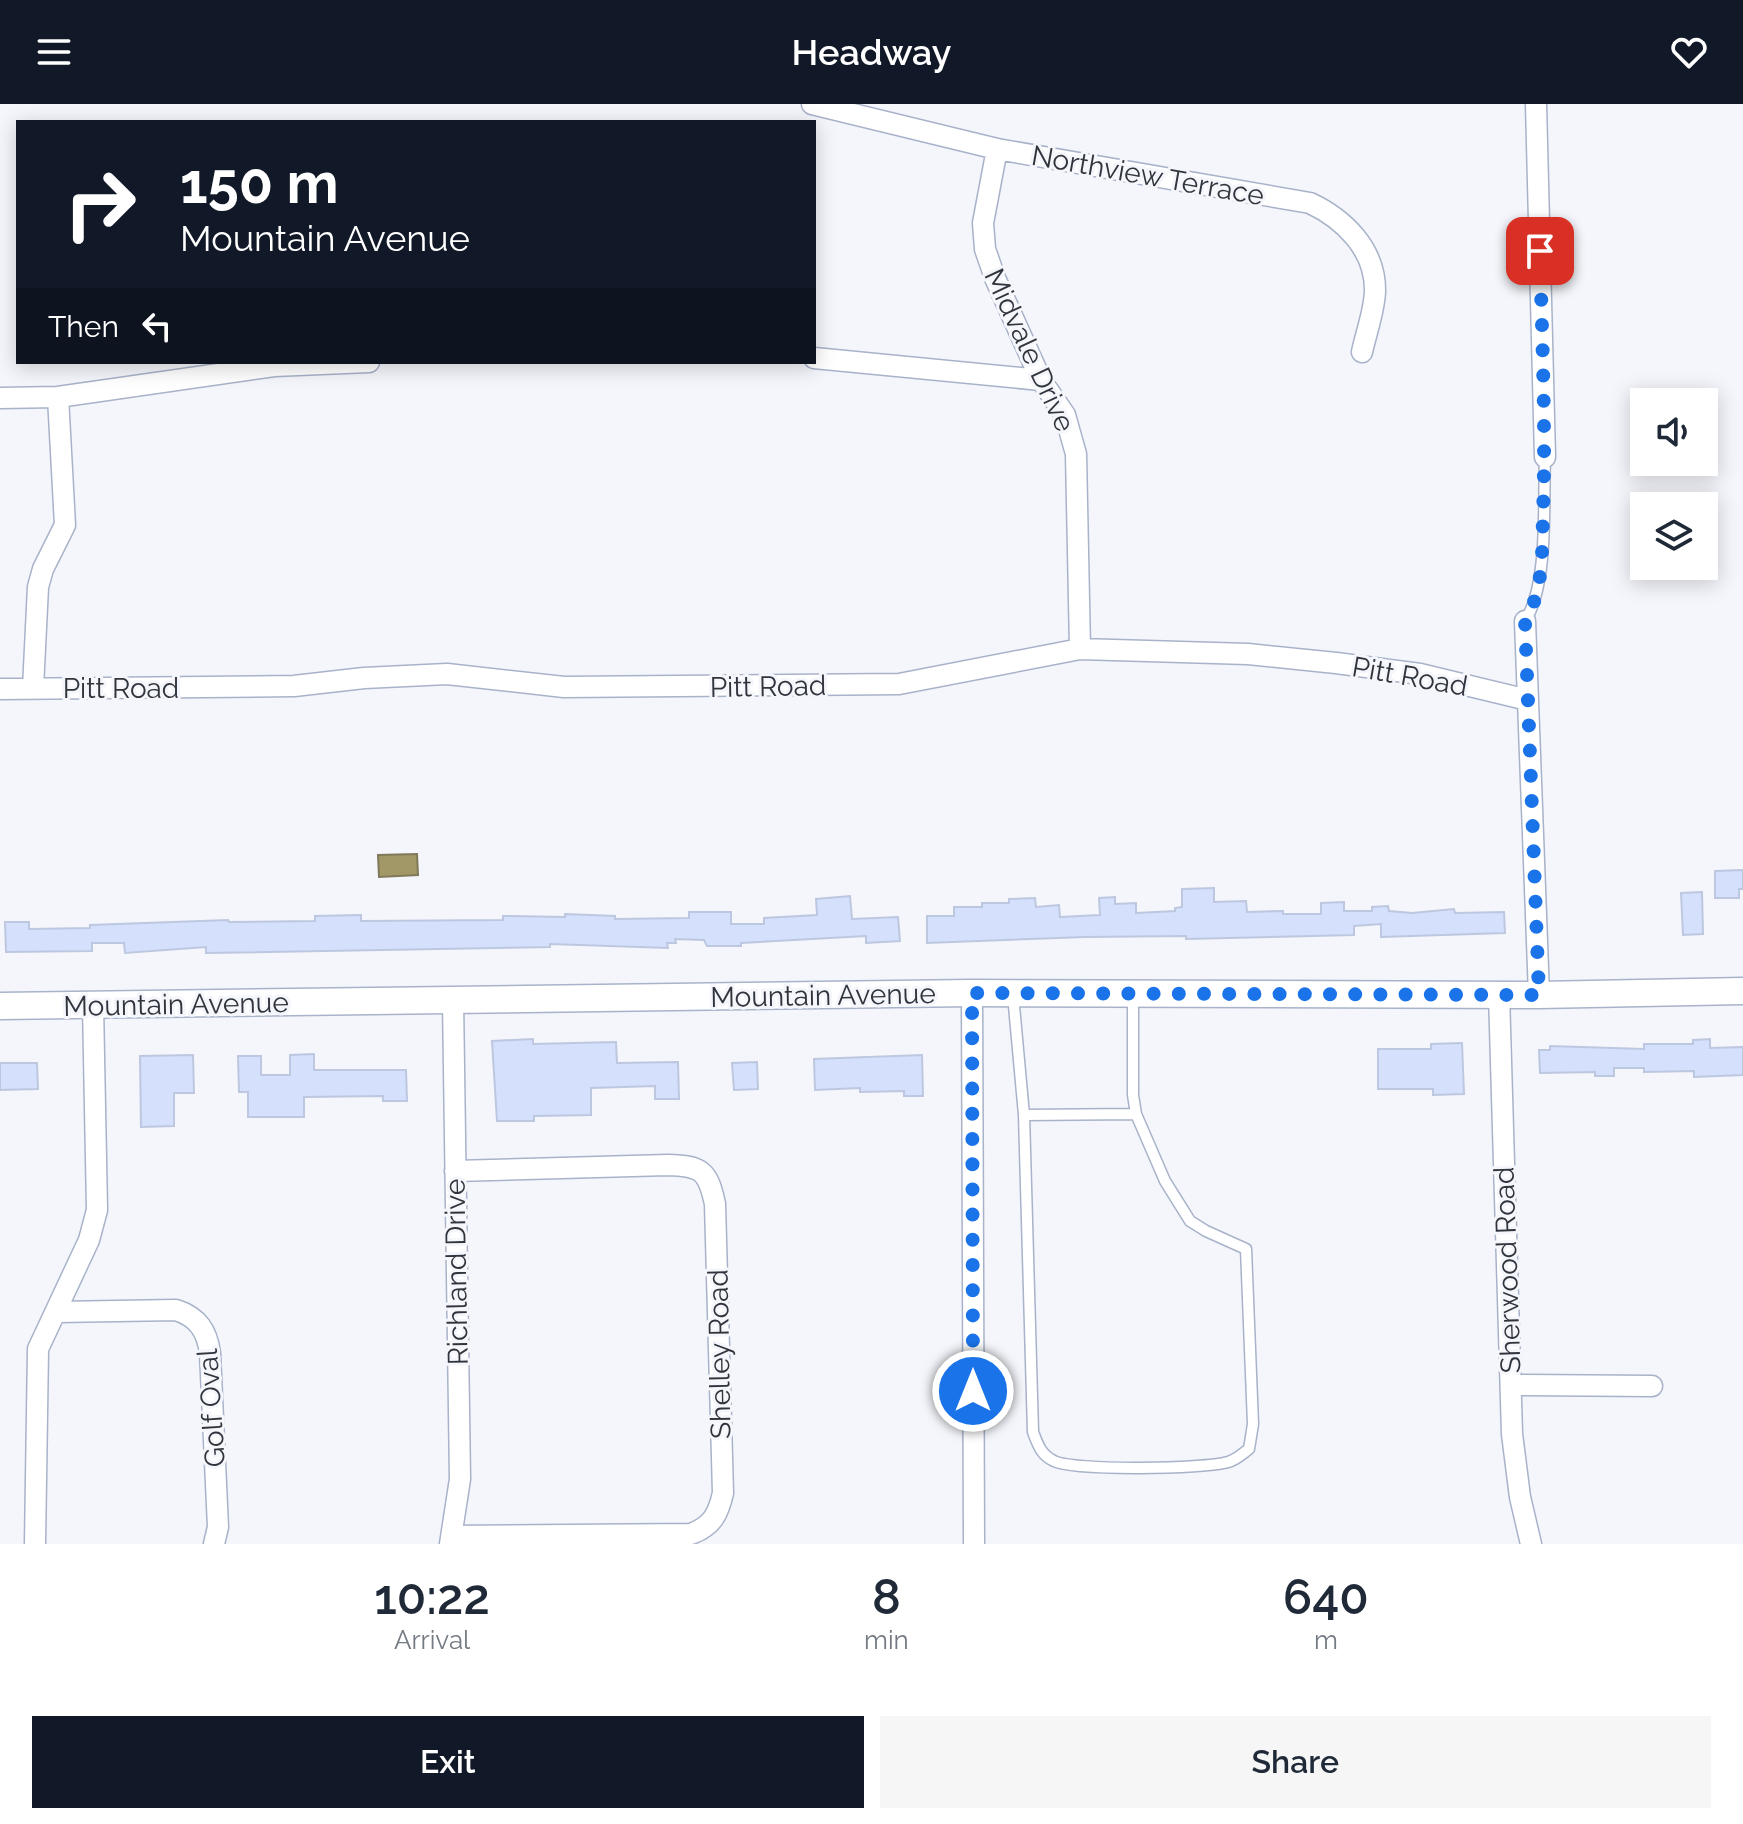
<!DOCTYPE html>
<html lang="en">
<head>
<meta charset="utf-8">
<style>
	body { margin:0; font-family:Raleway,sans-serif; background:#f6f6f7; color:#1f2937; height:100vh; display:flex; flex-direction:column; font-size:30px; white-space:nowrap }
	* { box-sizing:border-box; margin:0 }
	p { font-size:26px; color:#747a83 }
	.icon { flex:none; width:44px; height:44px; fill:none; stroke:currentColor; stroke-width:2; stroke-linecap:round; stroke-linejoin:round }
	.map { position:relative; height:1440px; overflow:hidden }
	.side { display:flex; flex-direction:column; background:#fff; flex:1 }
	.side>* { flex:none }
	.hud { position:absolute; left:16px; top:16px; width:800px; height:244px; border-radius:0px; box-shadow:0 4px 20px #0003; background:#111827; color:#fff; overflow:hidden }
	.fabs { position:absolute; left:1630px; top:284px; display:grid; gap:16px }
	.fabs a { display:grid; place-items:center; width:88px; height:88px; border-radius:0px; background:#fff; box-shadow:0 4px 20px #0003; font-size:40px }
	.pin { position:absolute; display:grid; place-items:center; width:68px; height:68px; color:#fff; margin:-34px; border-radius:16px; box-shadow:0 4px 12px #0006 }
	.me { position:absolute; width:88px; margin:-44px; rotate:0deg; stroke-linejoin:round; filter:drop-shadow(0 0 6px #0008) }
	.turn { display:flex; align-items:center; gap:28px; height:168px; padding:0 32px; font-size:36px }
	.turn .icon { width:104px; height:104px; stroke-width:2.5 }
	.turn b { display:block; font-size:56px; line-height:68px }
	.then { display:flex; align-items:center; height:76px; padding:0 32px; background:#0003; gap:16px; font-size:30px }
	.eta { display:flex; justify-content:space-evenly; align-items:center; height:136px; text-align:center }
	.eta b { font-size:48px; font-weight:600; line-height:56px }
	.button { display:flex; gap:16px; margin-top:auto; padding:16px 32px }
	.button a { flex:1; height:92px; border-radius:0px; background:#111827; color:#fff; font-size:32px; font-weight:600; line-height:92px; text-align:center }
	.button a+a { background:#f6f6f7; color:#1f2937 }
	header { display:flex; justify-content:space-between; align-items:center; height:104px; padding:0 32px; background:#111827; color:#fff; font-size:36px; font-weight:600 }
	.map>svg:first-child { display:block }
	.water { fill:#a29767; stroke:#80795a; stroke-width:2 }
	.building { fill:#d4e0fc; stroke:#bdc7df; stroke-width:2 }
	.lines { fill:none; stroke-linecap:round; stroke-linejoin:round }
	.service-casing { stroke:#a8b2c9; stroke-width:13 }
	.minor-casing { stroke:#a8b2c9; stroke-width:23 }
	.tertiary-casing { stroke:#a8b2c9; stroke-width:29 }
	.service { stroke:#fff; stroke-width:10 }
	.minor { stroke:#fff; stroke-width:20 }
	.tertiary { stroke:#fff; stroke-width:26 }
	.route { stroke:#1a73e8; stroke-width:14; stroke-dasharray:0 25.2 }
	.labels { text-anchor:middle; stroke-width:6; stroke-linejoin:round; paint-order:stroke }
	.street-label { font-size:28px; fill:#30343d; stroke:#f4f6fb }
</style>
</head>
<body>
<header><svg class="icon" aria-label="menu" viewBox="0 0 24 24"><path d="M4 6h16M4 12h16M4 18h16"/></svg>Headway<svg class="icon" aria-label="heart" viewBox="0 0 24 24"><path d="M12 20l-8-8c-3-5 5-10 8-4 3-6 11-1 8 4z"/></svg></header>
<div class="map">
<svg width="1743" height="1440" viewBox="0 0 1743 1440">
	<rect width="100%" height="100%" fill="#f4f6fb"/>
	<path class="water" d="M417 750 418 771 379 773 378 751Z"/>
	<path class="building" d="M1743 766V785H1739V794H1715V767Z
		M1214 784V798L1246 797 1247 808 1283 807V810H1321V799L1344 798V807H1372V803L1388 802 1389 807 1412 809 1454 805 1455 809 1504 808 1505 829 1381 833V820L1354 822V831L1186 835V832L1085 833 927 839V812H954V803H982V799H1009V795L1035 794 1036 803 1059 801 1060 813 1100 811 1099 794 1115 793V800L1136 799V809L1175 807V804L1182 803V785Z
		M1702 788 1703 830 1683 831 1681 789Z
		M850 792 852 815 898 813 900 837 866 839V832L741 839V842H707L704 836 675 835 676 839H667L668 844 550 840V843L206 849V843L125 849 124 839H92V847L6 848 5 818H29V825L90 824V821L228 816 229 818 315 817V812L361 811V817L503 816V812L565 813V810L615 812V815L689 814V808H731V820H764V814L817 811 816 795Z
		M533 935V940L616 938 617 959 678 958 679 995H655V982L591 984V1011L534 1012V1017H497L492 937Z
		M1710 935V944L1743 943V971L1694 973V967L1644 968V964H1614V972H1595V968L1540 969 1539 946H1550V942L1644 945V940H1693V936Z
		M1462 939 1464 990 1433 991V985H1378V945H1431V940Z
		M314 950V966H406L407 997H383V992L304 993V1013H248V988H239L238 952H261V971H290V951Z
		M193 951 194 989H174V1022L141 1023 140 952Z
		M922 951 923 992H904V987L860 988V984L815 986 814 955Z
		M757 958 758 985 734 986 732 959Z
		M0 959H37L38 985 0 986Z"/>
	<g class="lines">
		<defs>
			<path id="service" d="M1525 517C1549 480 1543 398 1545 353
				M1013 891 1024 1011 1033 1328C1038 1341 1041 1351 1054 1357 1074 1367 1204 1365 1228 1358 1236 1356 1242 1350 1249 1345L1253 1320 1246 1145 1206 1127 1190 1117 1165 1077 1136 1010 1133 991V890
				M1024 1011 1136 1010"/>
			<path id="minor" d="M812 0 997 45 1310 99C1344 115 1375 145 1375 186 1375 205 1366 229 1362 248
				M1536 0 1545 353
				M997 45 983 119 985 145 995 174 1041 276 1065 311 1076 350 1080 545
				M814 254 1041 276
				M0 294 58 293 274 262 369 258
				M1525 517 1539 891
				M33 584 38 483 43 465 65 421 58 293
				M0 585 294 582 364 574 447 570 564 583 899 580 1080 545 1248 550 1336 559 1420 570 1528 596
				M972 889 974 1440
				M1499 890 1512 1330 1520 1393 1531 1440
				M57 1208 176 1206C198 1213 207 1227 210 1249L218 1423 214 1440
				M1511 1281 1652 1282
				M452 1432 691 1430C712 1422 718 1411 723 1389L715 1100C708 1067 702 1062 668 1061L455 1067
				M35 1440 38 1245 89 1136 97 1106 93 901
				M450 1440 460 1375 453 896"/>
			<path id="tertiary" d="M0 902 972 889 1539 891 1743 887"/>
		</defs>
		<use href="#service" class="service-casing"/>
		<use href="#minor" class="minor-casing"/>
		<use href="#tertiary" class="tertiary-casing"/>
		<use href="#service" class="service"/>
		<use href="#minor" class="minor"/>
		<use href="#tertiary" class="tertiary"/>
	</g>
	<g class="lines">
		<path class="route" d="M973 1287 972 889 1539 891 1525 517C1544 487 1542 445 1543 410 1546 322 1542 234 1540 147"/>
	</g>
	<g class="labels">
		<g class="street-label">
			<text transform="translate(1148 71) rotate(10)" y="10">Northview Terrace</text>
			<text transform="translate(1030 246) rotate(65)" y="10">Midvale Drive</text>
			<text transform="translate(1410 572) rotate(10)" y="10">Pitt Road</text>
			<text transform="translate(768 582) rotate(-1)" y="10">Pitt Road</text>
			<text x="121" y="594">Pitt Road</text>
			<text transform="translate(823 891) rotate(-1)" y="10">Mountain Avenue</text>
			<text transform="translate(176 900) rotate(-1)" y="10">Mountain Avenue</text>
			<text transform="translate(1507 1166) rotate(-92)" y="10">Sherwood Road</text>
			<text transform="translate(456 1168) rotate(-91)" y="10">Richland Drive</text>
			<text transform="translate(719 1250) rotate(-91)" y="10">Shelley Road</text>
			<text transform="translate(211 1304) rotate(-94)" y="10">Golf Oval</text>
		</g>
	</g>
</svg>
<div class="fabs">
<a><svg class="icon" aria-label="sound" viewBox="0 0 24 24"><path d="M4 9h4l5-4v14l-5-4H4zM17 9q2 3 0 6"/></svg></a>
<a><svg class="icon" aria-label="layers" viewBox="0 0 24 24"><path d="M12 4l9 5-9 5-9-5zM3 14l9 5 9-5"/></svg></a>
</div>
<div class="pin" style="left:1540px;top:147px;background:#d93025"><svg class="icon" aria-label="arrive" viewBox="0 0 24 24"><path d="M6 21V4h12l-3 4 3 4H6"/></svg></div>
<svg class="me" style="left:973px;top:1287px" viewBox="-20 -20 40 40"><circle r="17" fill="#1a73e8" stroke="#fff" stroke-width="3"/><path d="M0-11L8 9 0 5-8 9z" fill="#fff"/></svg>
<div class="hud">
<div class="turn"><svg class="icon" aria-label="right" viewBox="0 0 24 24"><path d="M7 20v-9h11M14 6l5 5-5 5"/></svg><div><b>150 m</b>Mountain Avenue</div></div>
<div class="then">Then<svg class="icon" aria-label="left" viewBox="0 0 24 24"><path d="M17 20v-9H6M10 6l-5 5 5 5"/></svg></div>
</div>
</div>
<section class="side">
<div class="eta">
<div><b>10:22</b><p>Arrival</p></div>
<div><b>8</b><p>min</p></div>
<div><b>640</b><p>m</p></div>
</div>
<div class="button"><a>Exit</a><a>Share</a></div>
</section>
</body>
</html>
